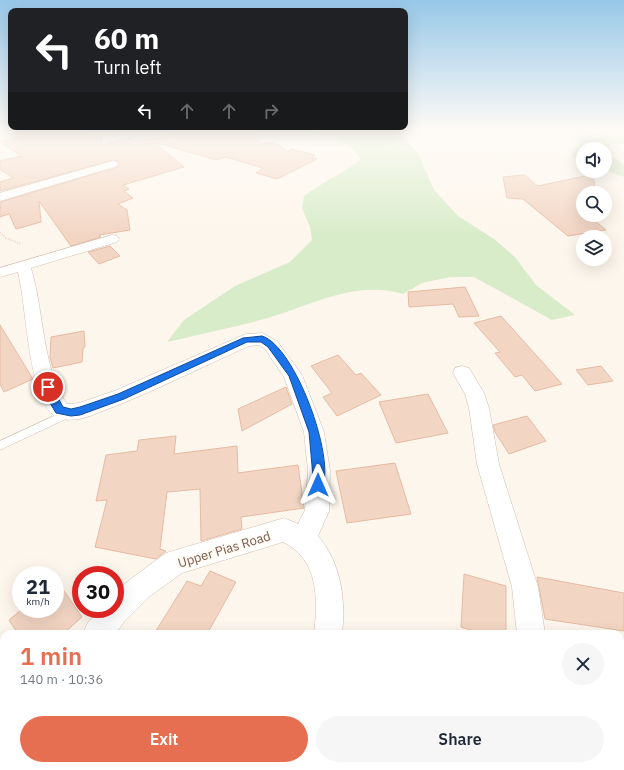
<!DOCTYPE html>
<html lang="en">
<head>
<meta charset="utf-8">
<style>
	body { margin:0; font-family:"IBM Plex Sans",sans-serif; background:#f6f6f7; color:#1f2937; height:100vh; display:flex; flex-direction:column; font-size:15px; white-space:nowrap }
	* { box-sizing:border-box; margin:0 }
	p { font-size:13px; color:#747a83 }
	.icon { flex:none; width:22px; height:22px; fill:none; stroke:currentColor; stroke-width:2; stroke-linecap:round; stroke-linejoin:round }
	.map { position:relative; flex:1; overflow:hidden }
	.panel { position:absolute; left:0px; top:630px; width:624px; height:140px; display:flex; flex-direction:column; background:#fff; border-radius:12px 12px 0 0; box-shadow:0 4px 16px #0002 }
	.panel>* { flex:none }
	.hud { position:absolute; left:8px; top:8px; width:400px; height:122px; border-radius:8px; box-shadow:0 4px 16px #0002; background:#202124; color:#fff; overflow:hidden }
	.buttons { position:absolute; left:576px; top:142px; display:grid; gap:8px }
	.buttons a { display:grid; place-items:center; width:36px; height:36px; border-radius:50%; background:#fff; box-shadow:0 4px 16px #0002; font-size:20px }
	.speed { position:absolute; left:12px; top:566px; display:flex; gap:8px; font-size:20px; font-weight:700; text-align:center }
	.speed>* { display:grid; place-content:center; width:52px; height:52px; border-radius:50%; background:#fff; box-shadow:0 4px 16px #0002; line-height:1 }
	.speed small { font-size:10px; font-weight:400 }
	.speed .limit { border:6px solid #d22; background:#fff; color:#111 }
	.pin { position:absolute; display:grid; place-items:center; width:34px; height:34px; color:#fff; margin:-17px; border:2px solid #fff; border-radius:50%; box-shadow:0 1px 4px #0007 }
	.me { position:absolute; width:44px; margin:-22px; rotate:0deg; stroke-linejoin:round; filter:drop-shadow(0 0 3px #0008) }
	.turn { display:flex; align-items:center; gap:14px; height:84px; padding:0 20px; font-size:18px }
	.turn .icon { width:52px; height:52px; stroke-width:2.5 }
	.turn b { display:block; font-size:28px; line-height:34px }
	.lanes { display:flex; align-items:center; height:38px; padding:0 20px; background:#0003; justify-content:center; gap:20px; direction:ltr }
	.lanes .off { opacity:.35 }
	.round { display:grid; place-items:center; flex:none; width:42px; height:42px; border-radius:21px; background:#f6f6f7 }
	.overview { display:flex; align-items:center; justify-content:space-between; height:68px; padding:0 20px }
	h1 { font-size:24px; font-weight:600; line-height:30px; color:#e76f51 }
	.cta { display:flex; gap:8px; margin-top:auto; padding:8px 20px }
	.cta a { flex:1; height:46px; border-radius:24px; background:#e76f51; color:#fff; font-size:16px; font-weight:600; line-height:46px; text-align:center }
	.cta a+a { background:#f6f6f7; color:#1f2937 }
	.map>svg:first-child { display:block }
	.green { fill:#d8ecc9 }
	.building { fill:#f3d5c3; stroke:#e6bba3 }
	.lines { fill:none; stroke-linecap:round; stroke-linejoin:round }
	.lane-casing { stroke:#d1beb0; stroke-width:1 }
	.street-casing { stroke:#d1beb0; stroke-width:1 }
	.path-far1 { stroke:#d9b8a5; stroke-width:1.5; stroke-dasharray:0.5 1.5; stroke-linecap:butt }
	.path { stroke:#d9b8a5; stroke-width:2; stroke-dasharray:0.5 2; stroke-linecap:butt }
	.lane { fill:#fff; fill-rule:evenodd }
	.street { fill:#fff; fill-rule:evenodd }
	.route { fill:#1a73e8; stroke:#114b97 }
	.labels { text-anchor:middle; stroke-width:3.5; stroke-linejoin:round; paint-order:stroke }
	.near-street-label { font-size:13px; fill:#7a5c4d; stroke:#fffaf3 }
</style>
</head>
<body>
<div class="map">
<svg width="624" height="770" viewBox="0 0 624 770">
	<rect width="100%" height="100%" fill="#fdf6ec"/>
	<path class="green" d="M289 129H406L402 132 408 143 418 153 434 190 458 216 494 239 515 257 536 285 575 315 552 320 474 277H450L422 283 403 294C354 280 313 305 268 318 235 327 201 334 167 342L184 320 235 286 290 262 312 240 310 227 302 208 304 196C322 183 342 173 361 160 349 136 313 134 289 129Z
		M554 129H624V144H611L606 148 608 153 624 165V177L605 170V149H583V161L571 156 581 143Z"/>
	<path class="building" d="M51 129H76L83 133 85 138 102 136V145L129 138 134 141 220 130 231 136 247 133 259 142 264 144 274 142 288 152 291 149 315 155 312 157 317 159 277 179 256 173 263 168 226 157 216 160 154 142 184 167 123 185 129 189 124 191 133 198 118 204 127 210 130 230 99 235 101 237 71 246 39 201 41 222 16 229 9 214 0 217V202L118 167V161L113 160 0 191V182L13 178 0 169V161L21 156 0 142Z
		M524 175 538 186 585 176 594 180 595 193H583V215H588L606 230 568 236 523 199 507 198 503 177Z
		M110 246 120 256 99 264 88 252Z
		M465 287 479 316 459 317 453 304 409 307 408 292Z
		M501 316 562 384 535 391 522 375 515 377 495 353 500 352 474 323Z
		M0 325 33 379 4 392 0 384Z
		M84 331 85 347 83 348 82 362 53 368 50 357 51 337Z
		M338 355 356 375 361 373 381 395 337 416 323 397 332 393 311 366Z
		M601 366 613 381 588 385 576 370Z
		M286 387 292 404 242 431 238 409Z
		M428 394 448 433 396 443 379 402Z
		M527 416 546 441 509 454 495 432 493 425Z
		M176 436 174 454 237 446 238 473 298 465 304 508 241 517 242 529 201 541 200 489 167 492 160 549 166 551 156 559 95 547 107 500 96 501 106 455 137 451 139 440Z
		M395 463 411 514 347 523 336 471Z
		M210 571 236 582 207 634H154L187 581 201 586Z
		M464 574 506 586V634H483L461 627Z
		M537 577 624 593V631L545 619Z
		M55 578 82 617 63 634H18L9 620 22 609H55Z"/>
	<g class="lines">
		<defs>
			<path id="lane" d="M69 409 72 410 74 413 72 416 0 450V441Z"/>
			<path id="street" d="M113 161 117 162 118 164 117 166 0 201V193Z
				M112 235 117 236 119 239 117 242 31 268C44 310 42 369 67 404L79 403 114 391 246 334 262 333 277 341 302 375 324 432 330 471 329 511 318 536C341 563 346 599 342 634H314C318 600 319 559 283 542L182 573 150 596 124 622 115 634H83L87 624 99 609H115V592L132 578 166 553 284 518 298 524 305 510 308 471 304 432 284 377 265 349 259 345 249 346C204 366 159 389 113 407 102 411 90 417 79 419 71 420 59 421 53 415 27 390 27 308 18 272L0 277V268Z
				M462 366 469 368 484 393 489 408 499 464 538 587 545 634H517L512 587 477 464 469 408 465 394 453 373 455 368Z
				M4 763V766H37L35 770H1Z
				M273 766H307L306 770H272Z
				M511 766H545L544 770H510Z"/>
		</defs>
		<use href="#lane" class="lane-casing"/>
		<use href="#street" class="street-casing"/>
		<path class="path-far1" d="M0 129 22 141"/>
		<path class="path" d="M0 233 6 238 21 244"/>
		<use href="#lane" class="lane"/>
		<use href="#street" class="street"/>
	</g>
	<linearGradient id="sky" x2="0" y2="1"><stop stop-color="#97c7e8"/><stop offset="0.55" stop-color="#fefbf6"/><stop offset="1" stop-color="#fefbf6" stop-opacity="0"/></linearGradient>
	<rect width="624" height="236" fill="url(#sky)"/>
	<path class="route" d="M262 336C295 346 336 459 322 488L318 490 314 488 309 432 289 376 268 347 261 342H247L124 399 80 415 71 416 56 413 47 398 44 387 48 384 51 385 63 407 71 409 80 407 118 394 243 338Z"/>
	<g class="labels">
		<g class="near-street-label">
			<text transform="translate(224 549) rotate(-17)" y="5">Upper Pias Road</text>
		</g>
	</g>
</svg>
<div class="buttons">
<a><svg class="icon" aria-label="sound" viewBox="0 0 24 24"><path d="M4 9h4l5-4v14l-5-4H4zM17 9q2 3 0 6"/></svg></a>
<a><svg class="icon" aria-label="search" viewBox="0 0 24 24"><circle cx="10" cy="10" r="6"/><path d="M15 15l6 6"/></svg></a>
<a><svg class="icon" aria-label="layers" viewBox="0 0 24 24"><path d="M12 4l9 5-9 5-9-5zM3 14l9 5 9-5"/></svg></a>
</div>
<div class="speed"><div>21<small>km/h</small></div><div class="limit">30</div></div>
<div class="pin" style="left:48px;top:387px;background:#d93025"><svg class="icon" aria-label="arrive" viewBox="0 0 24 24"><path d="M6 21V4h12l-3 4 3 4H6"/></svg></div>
<svg class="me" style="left:318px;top:485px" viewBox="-20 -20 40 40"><path d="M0-17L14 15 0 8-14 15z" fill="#1a73e8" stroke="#fff" stroke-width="4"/></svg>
<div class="hud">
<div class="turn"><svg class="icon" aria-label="left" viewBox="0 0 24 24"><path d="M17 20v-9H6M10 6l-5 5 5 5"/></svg><div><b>60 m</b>Turn left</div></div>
<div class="lanes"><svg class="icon" aria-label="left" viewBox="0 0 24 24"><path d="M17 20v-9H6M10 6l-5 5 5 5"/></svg><svg class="icon off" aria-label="ahead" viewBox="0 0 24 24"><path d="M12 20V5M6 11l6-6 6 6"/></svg><svg class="icon off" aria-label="ahead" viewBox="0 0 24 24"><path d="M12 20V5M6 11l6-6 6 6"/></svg><svg class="icon off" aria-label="right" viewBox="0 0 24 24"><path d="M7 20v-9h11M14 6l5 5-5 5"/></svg></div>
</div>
<section class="panel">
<div class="overview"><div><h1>1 min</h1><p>140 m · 10:36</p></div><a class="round"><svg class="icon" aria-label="close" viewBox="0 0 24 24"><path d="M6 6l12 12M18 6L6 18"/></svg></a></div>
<div class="cta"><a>Exit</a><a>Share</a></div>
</section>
</div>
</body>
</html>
